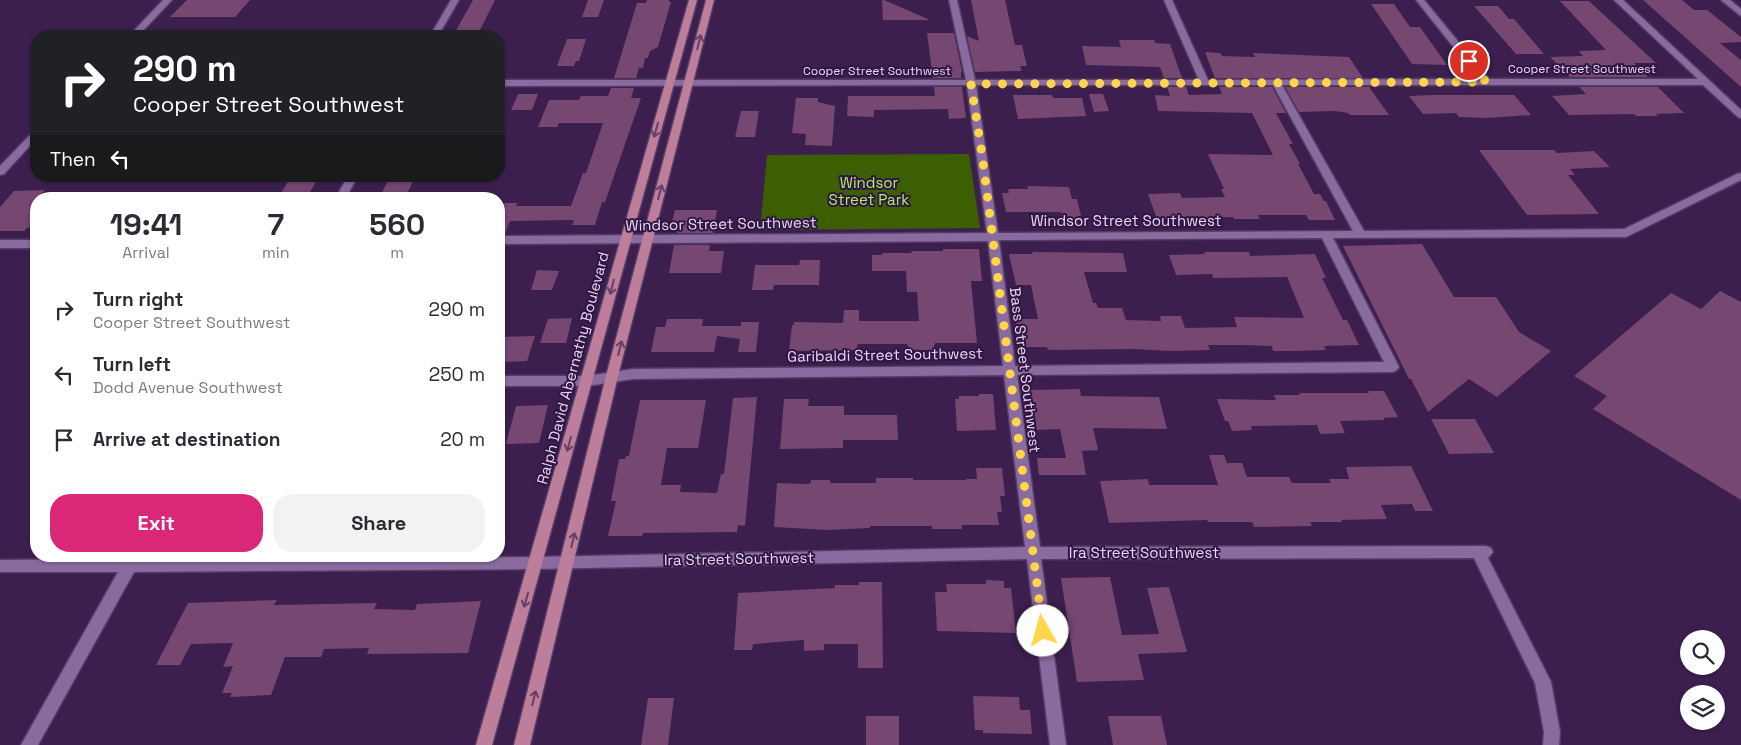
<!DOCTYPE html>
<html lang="en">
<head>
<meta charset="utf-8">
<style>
	body { margin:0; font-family:"Space Grotesk",sans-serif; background:#f2f2f3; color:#2b2b33; height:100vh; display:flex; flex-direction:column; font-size:19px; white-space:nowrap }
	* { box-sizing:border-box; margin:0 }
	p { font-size:16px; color:#7c7c81 }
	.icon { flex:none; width:28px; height:28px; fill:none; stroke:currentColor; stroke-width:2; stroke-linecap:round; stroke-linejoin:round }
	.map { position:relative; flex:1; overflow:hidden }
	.side { position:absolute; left:30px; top:192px; width:475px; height:370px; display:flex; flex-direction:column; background:#fff; border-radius:20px; box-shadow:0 1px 4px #0004 }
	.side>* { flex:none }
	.guide { position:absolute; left:30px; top:30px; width:475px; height:152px; border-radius:20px; box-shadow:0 1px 4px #0004; background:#202124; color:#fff; overflow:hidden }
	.controls { position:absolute; left:1680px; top:630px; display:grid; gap:10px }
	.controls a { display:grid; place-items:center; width:45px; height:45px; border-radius:50%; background:#fff; box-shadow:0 1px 4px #0004; font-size:25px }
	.pin { position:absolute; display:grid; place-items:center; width:42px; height:42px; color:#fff; margin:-21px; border:2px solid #fff; border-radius:50%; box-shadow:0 1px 5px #0007 }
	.me { position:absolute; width:55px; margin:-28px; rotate:353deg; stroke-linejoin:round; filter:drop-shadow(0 0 4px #0008) }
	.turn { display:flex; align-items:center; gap:18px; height:105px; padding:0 20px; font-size:22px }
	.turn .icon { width:65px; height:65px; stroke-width:2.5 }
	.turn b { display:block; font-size:35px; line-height:42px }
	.then { display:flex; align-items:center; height:48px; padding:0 20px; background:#0003; gap:10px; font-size:19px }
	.eta { display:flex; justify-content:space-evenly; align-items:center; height:85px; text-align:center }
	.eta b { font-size:30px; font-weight:700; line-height:35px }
	.button { display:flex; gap:10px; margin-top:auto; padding:10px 20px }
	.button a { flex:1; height:58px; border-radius:20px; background:#db2777; color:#fff; font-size:20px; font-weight:700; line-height:58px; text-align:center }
	.button a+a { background:#f2f2f3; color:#2b2b33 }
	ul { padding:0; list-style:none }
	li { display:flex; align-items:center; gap:15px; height:65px; padding:0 20px }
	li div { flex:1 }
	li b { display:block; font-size:19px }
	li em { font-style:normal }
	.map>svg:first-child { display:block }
	.green { fill:#3c5f02 }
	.building { fill:#754771 }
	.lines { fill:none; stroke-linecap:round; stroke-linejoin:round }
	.minor-casing { stroke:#553c65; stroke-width:3 }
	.major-casing { stroke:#553c65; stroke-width:3 }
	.minor { fill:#8a6ba0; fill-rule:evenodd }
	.major { fill:#bd7e9b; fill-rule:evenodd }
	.oneway { stroke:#693f66 }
	.route { stroke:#ffd54a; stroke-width:9; stroke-dasharray:0 16.2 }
	.labels { text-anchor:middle; stroke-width:4; stroke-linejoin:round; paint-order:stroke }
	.far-street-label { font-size:12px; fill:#e8d8f5; stroke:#311543 }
	.park-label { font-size:15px; fill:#aff162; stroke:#311543 }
	.street-label { font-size:15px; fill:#e8d8f5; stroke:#311543 }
</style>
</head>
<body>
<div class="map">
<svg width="1741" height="745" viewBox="0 0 1741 745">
	<rect width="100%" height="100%" fill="#3c1f4e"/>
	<path class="green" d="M969 154 980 228 760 230 767 155Z"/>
	<path class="building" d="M187 0H250L235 17H170Z
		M473 0H495L477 36H453Z
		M588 0H604L598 17H582Z
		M647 0H669V2H671L658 47 650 51 648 58H645L643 68H639L636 78H614L637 3H646Z
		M882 0H884L930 20H883Z
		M971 0H1005L1015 45H1022L1027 66H1020L1022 71 975 72 967 36 979 41Z
		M1643 0H1682L1694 10H1707L1741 37V42L1720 43 1741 60V87Z
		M1560 1H1589L1656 63H1634L1648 77H1570L1550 57 1583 56 1579 51 1606 50Z
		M1371 4H1394L1410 27H1420L1447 65 1412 64Z
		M1474 6H1498L1509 19H1514L1544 54H1516Z
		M927 33H954L962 72H961V78H933Z
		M567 39H586L579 61H576L574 66H557Z
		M1119 40H1154L1155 43 1170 44 1182 78H1164L1160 67 1086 65 1082 46 1121 47Z
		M1205 52 1220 53 1222 56 1255 57 1253 53 1349 57 1363 78H1215Z
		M934 87H962L966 118 949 119 948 109 874 110V117L847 116 848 96H935Z
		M1167 87H1186L1189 95 1222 94 1219 87H1272L1286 113H1276L1293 144H1289L1300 164H1298L1314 194H1320L1324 201H1326L1335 220H1309L1306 215H1258L1260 219H1234L1233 217 1159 219 1158 216H1156L1148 194 1180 193 1182 198 1225 197 1221 189H1224L1208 154 1273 155 1252 113 1158 111 1155 95 1170 96Z
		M1285 87H1369L1389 115H1350L1348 113 1335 111 1299 112Z
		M1579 87H1658L1684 113 1656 114 1658 116H1636L1634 114 1569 115 1552 96 1586 94Z
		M611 88H634L631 98H641L605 202H602L595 225H572L574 220 510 221 505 234H499V203H517L516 206H571L583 173H586L603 123H559L557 127H538L549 100H579L581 96H608Z
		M518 94H538L532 110H511Z
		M1089 94H1103L1109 111 1094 112Z
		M1013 95H1052L1053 98H1082L1086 116 1018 119Z
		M1432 95H1514L1531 115 1487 118 1459 117 1456 113 1423 114 1409 96Z
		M796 98H818V102L835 106 832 146 805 145 806 134 792 133Z
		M741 111H759L755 137H735Z
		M1479 150H1554L1557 153 1594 151 1610 167 1570 169 1575 175H1568L1599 214 1527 215Z
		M291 176H319L308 196 302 197 301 199H278Z
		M390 176H416L404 199H379Z
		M1027 186 1069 187 1072 199H1077L1081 216H1079L1080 219H1063L1061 212H1006L1002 193H1009L1008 189H1028Z
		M45 190 36 199V225L27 228 24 231H0V207L14 191Z
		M675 210H717L713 233H677L678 229H670Z
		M1422 244 1454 297H1496L1519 332 1551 351 1497 397 1469 379 1428 412 1411 379H1409L1343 246Z
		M674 245H710L709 251H724L721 273H669Z
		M943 249H979L982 281H971L977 343H935L933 350H910L907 344H858L856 350 789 351 792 325H794V322L843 323 844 310H859V321H919L917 292H907L906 271H872V255H882V253H912L911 251H943Z
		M1032 252 1123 253 1127 272H1084L1093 303H1096L1098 308H1122L1126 320 1161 321 1160 316H1181L1185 328 1237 327 1234 317 1304 318 1287 277 1213 278 1212 274 1176 275 1169 255 1205 254 1204 252H1249L1250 256 1315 254 1326 278H1322L1343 320H1347L1359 345 1324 346 1326 350 1291 351H1273L1272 346 1243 345H1208L1210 350 1170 351 1134 349 1048 350 1047 347H1020L1016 319H1038L1031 285H1016L1009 254H1033Z
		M800 260H820L819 285H774L773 290H752L755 265H799Z
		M537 270 559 271 552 290H531Z
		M1720 291 1741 302V500L1593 409 1607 396 1574 376 1671 293 1701 309Z
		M572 318 566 343H540L548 319Z
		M667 319H703L702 326H741V322H759L756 352H738L740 339 717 336 714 352H651L656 327H665Z
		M535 336 527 361 499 362V337Z
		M1080 389 1081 396 1159 397 1167 429 1093 428 1098 450 1082 451 1086 475H1039L1037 458H1066L1060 429 1037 430 1030 390Z
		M1368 391H1384L1398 417 1384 418V420L1340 421 1345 433 1320 434 1317 425 1251 426 1252 430 1232 431 1228 421H1225L1217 399 1276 400 1274 395H1300L1299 393H1369Z
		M979 394H993L996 430 957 431 955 399H959V396H979Z
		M757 397 745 526 738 525 737 532 643 533 642 536H608L616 501H611L619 459H625L626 456H629L640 400H706L698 448H667L661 485H681L680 492 717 493 721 474H724L733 398Z
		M784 399H809L808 406H844V415H897L898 440H843V448L780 449Z
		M548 405 539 443 506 444 516 406Z
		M1431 419H1475L1494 453 1449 454Z
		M1209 455H1224L1227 463H1242L1247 477H1289L1292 483H1331L1329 479H1349L1346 467 1411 466 1433 511H1415L1412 504 1381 505 1387 519 1341 520 1342 522H1310L1312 526 1254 527 1252 522H1208L1207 520 1109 523 1100 481 1148 479 1149 485H1218Z
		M976 468H1002L1005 496H1000L1002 512H997L999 525H962V529H932V526H870V528L828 530 774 527 777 483 806 484 811 483V480H830V483H876V478H913V480H966V479H977Z
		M1110 577 1122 635 1159 634 1147 588 1169 587 1187 652 1138 654 1144 680 1077 682 1061 578Z
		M986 580 1004 581V588H1011L1016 633 937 631 935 592H947L946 584H986Z
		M859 582H882L883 668H858V644H824V650L804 651V640L753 644 752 650H734L738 593 835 588V585H859Z
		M277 600 274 605 377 603 374 609 415 610 417 604 481 601 468 653 367 654 369 648 324 649 321 657H285L271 695 230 697 232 693H222L233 666 223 667 233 643 191 644 180 665H156L188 603Z
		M973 696 1019 697 1020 710H1030L1032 734 983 733V730H975Z
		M648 698H674L668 745H641Z
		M866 716H899V745H866Z
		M1108 716H1161L1167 745H1113Z"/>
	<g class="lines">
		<defs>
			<path id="minor" d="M163 0H172L138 36H129Z
				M451 0H459L438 36H430Z
				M949 0H957L975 80H1199L1164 0H1172L1208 80 1479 79 1416 0H1424L1489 79H1698L1614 0H1623L1741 110V118L1738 117 1703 85H1282L1364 231 1624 229 1737 174 1741 173V180L1626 237 1333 238 1399 367 1397 370 1393 372 1017 375 1040 547 1486 546 1491 548 1493 552 1488 558 1551 682 1560 732 1559 745H1543L1544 732 1535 683 1474 558 1041 559 1066 745H1050L1027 559 537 569 134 572 38 745H21L118 572H0V560L126 559 127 556H142L141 559 537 557 1025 547 1004 375 633 379 587 386H499V376H587L633 369 1003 366 988 241 499 244V236L987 233 967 85 499 86V80H966ZM976 85H1273L1353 231 998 233ZM1322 238 1384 362 1015 366 999 240Z
				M1721 0H1730L1741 9V16Z
				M36 131V139L4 174 0 175V166L33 132Z
				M348 176H358L345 199H335Z
				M0 240H36V248H0Z"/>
			<path id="major" d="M689 0H697L492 745H476Z
				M706 0H714L618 376 530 745H514L606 376Z"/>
		</defs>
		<use href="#minor" class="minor-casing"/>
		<use href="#major" class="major-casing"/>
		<use href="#minor" class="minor"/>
		<use href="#major" class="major"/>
	</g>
	<defs><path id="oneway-shaft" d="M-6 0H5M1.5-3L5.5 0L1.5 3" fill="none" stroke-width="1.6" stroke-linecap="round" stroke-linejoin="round" transform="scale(1.25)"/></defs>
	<g class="oneway">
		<use href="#oneway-shaft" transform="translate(699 42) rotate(-76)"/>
		<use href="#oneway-shaft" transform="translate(656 130) rotate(106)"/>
		<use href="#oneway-shaft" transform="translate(660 192) rotate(-75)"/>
		<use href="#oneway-shaft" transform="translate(612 287) rotate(104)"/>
		<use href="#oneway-shaft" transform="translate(620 348) rotate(-76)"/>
		<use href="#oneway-shaft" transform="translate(569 444) rotate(106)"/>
		<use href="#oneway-shaft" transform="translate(573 540) rotate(-77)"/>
		<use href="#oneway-shaft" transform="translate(526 600) rotate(106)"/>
		<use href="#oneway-shaft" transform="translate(534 698) rotate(-76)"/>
	</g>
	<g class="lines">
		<path class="route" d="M1043 631 982 154 971 84 1486 82 1469 61"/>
	</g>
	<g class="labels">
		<g class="far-street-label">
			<text x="1582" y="73">Cooper Street Southwest</text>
			<text x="877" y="75">Cooper Street Southwest</text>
		</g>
		<g class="park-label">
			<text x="869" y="188">Windsor<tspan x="869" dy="17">Street Park</tspan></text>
		</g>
		<g class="street-label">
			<text x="1126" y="226">Windsor Street Southwest</text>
			<text transform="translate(721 224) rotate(-1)" y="5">Windsor Street Southwest</text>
			<text transform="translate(885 355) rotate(-1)" y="5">Garibaldi Street Southwest</text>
			<text transform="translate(573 368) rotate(-75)" y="5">Ralph David Abernathy Boulevard</text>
			<text transform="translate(1025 370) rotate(83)" y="5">Bass Street Southwest</text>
			<text x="1144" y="558">Ira Street Southwest</text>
			<text transform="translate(739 559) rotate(-1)" y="5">Ira Street Southwest</text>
		</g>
	</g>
</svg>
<div class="controls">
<a><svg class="icon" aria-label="search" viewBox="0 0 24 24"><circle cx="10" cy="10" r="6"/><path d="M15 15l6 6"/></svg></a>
<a><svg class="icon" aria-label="layers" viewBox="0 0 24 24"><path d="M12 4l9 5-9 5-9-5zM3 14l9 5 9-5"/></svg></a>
</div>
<div class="pin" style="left:1469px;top:61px;background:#d93025"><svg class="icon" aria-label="arrive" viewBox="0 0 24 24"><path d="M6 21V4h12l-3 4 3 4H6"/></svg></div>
<svg class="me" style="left:1043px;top:631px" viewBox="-20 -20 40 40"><circle r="19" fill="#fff"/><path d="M0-13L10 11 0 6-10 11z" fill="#ffd54a"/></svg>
<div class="guide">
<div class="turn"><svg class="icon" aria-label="right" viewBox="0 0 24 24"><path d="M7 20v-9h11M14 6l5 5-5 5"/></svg><div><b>290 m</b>Cooper Street Southwest</div></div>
<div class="then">Then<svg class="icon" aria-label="left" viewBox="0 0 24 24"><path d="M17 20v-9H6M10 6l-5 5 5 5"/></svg></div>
</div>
<section class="side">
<div class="eta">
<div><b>19:41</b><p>Arrival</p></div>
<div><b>7</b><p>min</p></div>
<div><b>560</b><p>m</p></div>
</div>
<ul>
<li><svg class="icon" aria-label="right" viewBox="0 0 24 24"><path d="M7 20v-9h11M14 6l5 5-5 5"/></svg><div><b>Turn right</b><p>Cooper Street Southwest</p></div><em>290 m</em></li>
<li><svg class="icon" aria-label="left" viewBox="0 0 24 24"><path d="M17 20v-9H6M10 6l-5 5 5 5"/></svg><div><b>Turn left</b><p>Dodd Avenue Southwest</p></div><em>250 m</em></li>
<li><svg class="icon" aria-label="arrive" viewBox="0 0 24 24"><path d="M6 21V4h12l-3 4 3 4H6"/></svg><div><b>Arrive at destination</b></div><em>20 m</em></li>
</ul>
<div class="button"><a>Exit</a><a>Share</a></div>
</section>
</div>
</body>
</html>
